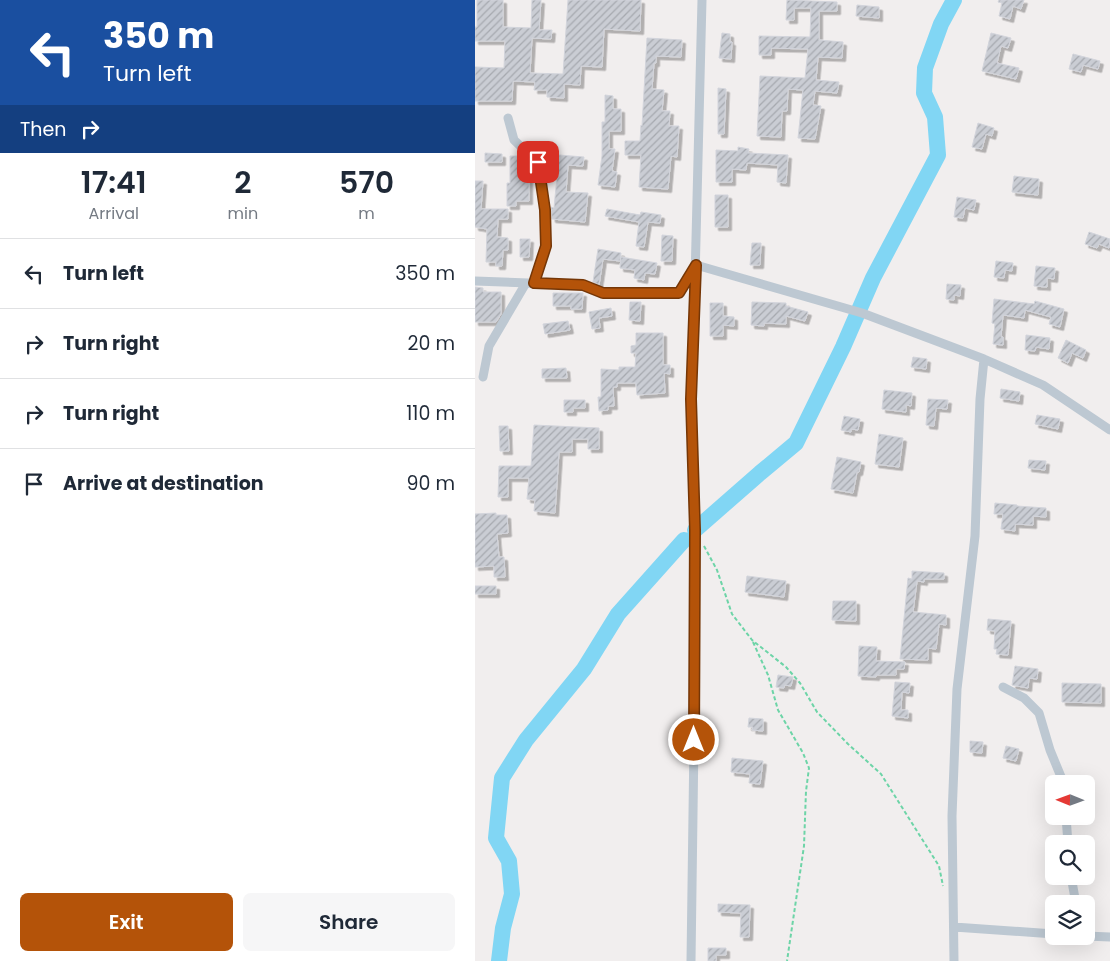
<!DOCTYPE html>
<html lang="en">
<head>
<meta charset="utf-8">
<style>
	body { margin:0; font-family:Poppins,sans-serif; background:#f6f6f7; color:#1f2937; height:100vh; display:flex; flex-direction:column; font-size:19px; white-space:nowrap }
	* { box-sizing:border-box; margin:0 }
	p { font-size:16px; color:#747a83 }
	.icon { flex:none; width:28px; height:28px; fill:none; stroke:currentColor; stroke-width:2; stroke-linecap:round; stroke-linejoin:round }
	.map { position:relative; flex:1; overflow:hidden }
	.details { display:flex; flex-direction:column; background:#fff; width:475px }
	.details>* { flex:none }
	.banner { background:#1a4fa0; color:#fff; overflow:hidden }
	.needle { width:32px; rotate:271deg }
	.controls { position:absolute; left:570px; top:775px; display:grid; gap:10px }
	.controls a { display:grid; place-items:center; width:50px; height:50px; border-radius:8px; background:#fff; box-shadow:0 5px 20px #0002; font-size:25px }
	.pin { position:absolute; display:grid; place-items:center; width:42px; height:42px; color:#fff; margin:-21px; border-radius:10px; box-shadow:0 2px 8px #0006 }
	.me { position:absolute; width:55px; margin:-28px; rotate:0deg; stroke-linejoin:round; filter:drop-shadow(0 0 4px #0008) }
	.turn { display:flex; align-items:center; gap:18px; height:105px; padding:0 20px; font-size:22px }
	.turn .icon { width:65px; height:65px; stroke-width:2.5 }
	.turn b { display:block; font-size:35px; line-height:42px }
	.then { display:flex; align-items:center; height:48px; padding:0 20px; background:#0003; gap:10px; font-size:19px }
	.eta { display:flex; justify-content:space-evenly; align-items:center; height:85px; text-align:center }
	.eta b { font-size:30px; font-weight:600; line-height:35px }
	.action { display:flex; gap:10px; margin-top:auto; padding:10px 20px }
	.action a { flex:1; height:58px; border-radius:8px; background:#b45309; color:#fff; font-size:20px; font-weight:600; line-height:58px; text-align:center }
	.action a+a { background:#f6f6f7; color:#1f2937 }
	ul { padding:0; list-style:none }
	li { display:flex; align-items:center; gap:15px; height:70px; padding:0 20px; border-top:1px solid #e0e1e3 }
	li div { flex:1 }
	li b { display:block; font-size:19px }
	li em { font-style:normal }
	main { display:flex; flex:1; min-height:0 }
	.map>svg:first-child { display:block }
	.lines { fill:none; stroke-linecap:round; stroke-linejoin:round }
	.river { stroke:#81d6f4; stroke-width:16 }
	.building { fill:url(#building-hatch); stroke:#d2d4db; filter:url(#shadow) }
	.path { stroke:#6dd4a7; stroke-width:2; stroke-dasharray:4 2.5; stroke-linecap:butt }
	.street { stroke:#bdc8d2; stroke-width:9 }
	.route-casing { stroke:#753606; stroke-width:12 }
	.route { stroke:#b45309; stroke-width:9 }
</style>
</head>
<body>
<main>
<section class="details">
<div class="banner">
<div class="turn"><svg class="icon" aria-label="left" viewBox="0 0 24 24"><path d="M17 20v-9H6M10 6l-5 5 5 5"/></svg><div><b>350 m</b>Turn left</div></div>
<div class="then">Then<svg class="icon" aria-label="right" viewBox="0 0 24 24"><path d="M7 20v-9h11M14 6l5 5-5 5"/></svg></div>
</div>
<div class="eta">
<div><b>17:41</b><p>Arrival</p></div>
<div><b>2</b><p>min</p></div>
<div><b>570</b><p>m</p></div>
</div>
<ul>
<li><svg class="icon" aria-label="left" viewBox="0 0 24 24"><path d="M17 20v-9H6M10 6l-5 5 5 5"/></svg><div><b>Turn left</b></div><em>350 m</em></li>
<li><svg class="icon" aria-label="right" viewBox="0 0 24 24"><path d="M7 20v-9h11M14 6l5 5-5 5"/></svg><div><b>Turn right</b></div><em>20 m</em></li>
<li><svg class="icon" aria-label="right" viewBox="0 0 24 24"><path d="M7 20v-9h11M14 6l5 5-5 5"/></svg><div><b>Turn right</b></div><em>110 m</em></li>
<li><svg class="icon" aria-label="arrive" viewBox="0 0 24 24"><path d="M6 21V4h12l-3 4 3 4H6"/></svg><div><b>Arrive at destination</b></div><em>90 m</em></li>
</ul>
<div class="action"><a>Exit</a><a>Share</a></div>
</section>
<div class="map">
<svg width="635" height="961" viewBox="0 0 635 961">
	<defs>
		<pattern id="building-hatch" width="6" height="6" patternUnits="userSpaceOnUse" patternTransform="scale(1.25)"><rect width="6" height="6" fill="#cacdd4"/><path d="M-1 1l2-2M0 6l6-6M5 7l2-2" fill="none" stroke="#a6a9af"/></pattern>
		<filter id="shadow"><feDropShadow dx="3.5" dy="3.5" stdDeviation="0" flood-color="#0004"/></filter>
	</defs>
	<rect width="100%" height="100%" fill="#f1eeee"/>
	<g class="lines">
		<path class="river" d="M220 530 285 473 321 443 368 347 398 278 463 155 460 117 449 93 450 68 466 24 479 0
			M24 961 28 928 37 894 34 861 21 838 27 778 51 740 109 669 143 614 209 540"/>
	</g>
	<path class="building" d="M2 0H28V27L56 28 57 0H66L64 30H77L76 39 57 38 55 73 88 74 93 0H166L165 31 129 29 127 67 106 66 105 85 89 84V98L72 97V90H59L60 82 38 81 37 101H0V67L29 68 30 41H0V27H2Z
		M312 0 362 2V11H344V40L368 42 367 58 343 57 341 80 364 82 362 93 340 91 338 105 346 106 340 139 323 138 328 90 313 89 312 111H307L306 137 282 136 285 76 330 78 333 49 296 48V55H284V36L335 37 336 8H319V20H311Z
		M524 0H549L546 9 538 6 535 19 524 16 527 3 523 2Z
		M382 5 404 7V18L381 16Z
		M247 33 255 34V42H257L256 59 244 58Z
		M516 33 536 38 533 48 526 46 522 63 544 68 541 79 507 71Z
		M172 38 207 40 206 57 181 56V63H179L177 89 189 90 187 111H195L194 126H204L202 157 196 156 193 189 164 187 166 155H150V141H165L166 125 167 126Z
		M598 54 625 61 623 69 608 65 606 72 594 69Z
		M243 88 251 89 249 134H243Z
		M130 95 138 96V109H146V131H134V149H140L137 171 142 172 140 187 123 185 127 156V122H130Z
		M503 123 519 128 517 136 511 134 507 149 497 147Z
		M263 147 274 149 273 153 313 155 311 183 302 182 303 165 272 163 271 170 257 169V182H241V150L263 151Z
		M10 153 27 154V162H10Z
		M84 155 109 157 108 166 93 165 91 192 113 193 110 222 77 219 76 207 79 208Z
		M35 156H46L54 163V201H41V206H32V183H35Z
		M539 176 564 179 563 195 537 192Z
		M0 181H8L6 209H33V219H23L22 237 33 238V250H28L27 266H21V262H11L12 229 0 227Z
		M240 195H253V227H240Z
		M482 197 501 200 499 210 490 208 488 218 479 217Z
		M132 209 165 215 166 212 186 215 185 223 173 222 169 247 161 246 164 222 130 216Z
		M614 232 635 239 634 248 624 244 622 248 610 244Z
		M187 235 198 236 197 261H186Z
		M45 239H55L54 257H45Z
		M277 243H286L285 265H275Z
		M123 249 146 253 145 261 128 259 124 285 118 282Z
		M146 257 182 263 180 274 170 273 169 280 159 278 160 270 145 268Z
		M521 261 538 263 537 271 530 270 529 278 519 277Z
		M561 266 580 268 579 279 572 278V287L559 286Z
		M472 284 486 285 485 296 479 295V300L471 299Z
		M0 287 8 288V292H26V314L21 322H0Z
		M78 293H108L107 309H96V306H78Z
		M519 299 559 304 560 301 589 309 585 327 574 324 576 317 550 310 549 318 528 315 526 337H528V345L518 344 520 324 517 323Z
		M155 302H166L165 321 154 320Z
		M277 302 311 303V306L333 312 330 321 311 316V324L289 323V326L276 325Z
		M235 303H248V316L259 317V326L248 325V336H235Z
		M136 308 137 316 124 318 125 328 117 329 114 312Z
		M93 321 95 330 70 334 68 324Z
		M161 333H188V365H195V374L189 373 190 393 162 395 161 383H142V387H138L139 406H133V410L124 411 123 397H126V369L144 370V367H160L161 353H156V346L161 345Z
		M551 335 575 338 574 349 561 347 560 351 550 350Z
		M591 340 611 350 608 358 597 353 593 363 583 358Z
		M438 357 452 359 451 369 436 367Z
		M91 368 92 378H67V369Z
		M526 389 545 392 544 401 525 398Z
		M409 390 437 393 436 406 431 405V412L407 409Z
		M453 399 473 400 472 409 461 408 459 426 451 425Z
		M89 400H110V408H98V412H89Z
		M562 415 585 419 583 429 560 424Z
		M369 416 385 419 383 430 376 429V432L366 430Z
		M59 425 124 428V449H113V439H97V452H84L80 513 59 511 60 500 52 499 54 478H33V497H23L24 466H56Z
		M24 426H33L34 451H25Z
		M404 434 428 438 424 467 400 464Z
		M362 457 386 462 384 472H382L378 493 356 489Z
		M554 460 571 461 570 470 553 468Z
		M520 503 542 505V506L571 508V517L558 516V525L540 524V531L526 529 528 514H519Z
		M21 513V515H32L33 533 22 534 24 557H29L30 577H19V566L0 567V514Z
		M437 571 469 573V579H449V582L442 581 438 612 471 615V625L464 624 461 649 453 648V660L425 659 433 578 437 579Z
		M272 576 311 581 309 597 270 592Z
		M0 586H21V594H0Z
		M358 601H381V621L357 620Z
		M513 619 536 621 533 655 521 654 522 649H519L520 631 512 630Z
		M384 646 402 647 401 661 430 662 429 669H421V675H401V677L383 676Z
		M540 666 563 669 562 679 554 678 553 688 537 685Z
		M303 675 318 677 316 686 310 685 309 688 301 687Z
		M420 682 435 683 434 693 427 692 426 710H433V718L417 716Z
		M587 683 626 684V703L587 702Z
		M274 718 288 719V731L277 730 278 727H273Z
		M495 741 508 742 507 753 495 752Z
		M531 746 544 749 541 761 528 758Z
		M257 758 288 761 285 784 274 783 275 774 256 772Z
		M243 904 275 905 274 937H265L266 913 243 912Z
		M233 948H251V955H241V961H233Z"/>
	<g class="lines">
		<path class="path" d="M229 546 242 570 257 614 277 640 311 667 325 683 342 712 373 744 406 774 464 866 468 886
			M278 642 293 675 303 710 328 753 334 768 331 791 329 846 312 961"/>
		<path class="street" d="M33 118 39 140 63 163 70 210 71 246 59 283
			M0 281 108 285 128 293H204L221 265 387 313 509 359 568 385 635 430
			M8 377 14 346 51 283
			M528 687 549 698 564 713 575 750 589 784
			M591 816 593 844
			M596 876 601 904
			M479 927 579 934
			M611 936 635 937
			M216 961 219 740 220 530 217 399 227 0
			M479 961 477 816 482 689 500 536 505 399 509 359"/>
	</g>
	<g class="lines">
		<defs>
			<path id="route" d="M63 162 70 210 71 246 59 283 108 285 128 293H204L221 265 216 399 220 530 219 740"/>
		</defs>
		<use href="#route" class="route-casing"/>
		<use href="#route" class="route"/>
	</g>
</svg>
<div class="controls">
<a><svg class="needle" viewBox="-14 -14 28 28"><path d="M0-13l5 13h-10z" fill="#e53935"/><path d="M0 13l5-13h-10z" fill="#747a83"/></svg></a>
<a><svg class="icon" aria-label="search" viewBox="0 0 24 24"><circle cx="10" cy="10" r="6"/><path d="M15 15l6 6"/></svg></a>
<a><svg class="icon" aria-label="layers" viewBox="0 0 24 24"><path d="M12 4l9 5-9 5-9-5zM3 14l9 5 9-5"/></svg></a>
</div>
<div class="pin" style="left:63px;top:162px;background:#d93025"><svg class="icon" aria-label="arrive" viewBox="0 0 24 24"><path d="M6 21V4h12l-3 4 3 4H6"/></svg></div>
<svg class="me" style="left:219px;top:740px" viewBox="-20 -20 40 40"><circle r="17" fill="#b45309" stroke="#fff" stroke-width="3"/><path d="M0-11L8 9 0 5-8 9z" fill="#fff"/></svg>
</div>
</main>
</body>
</html>
